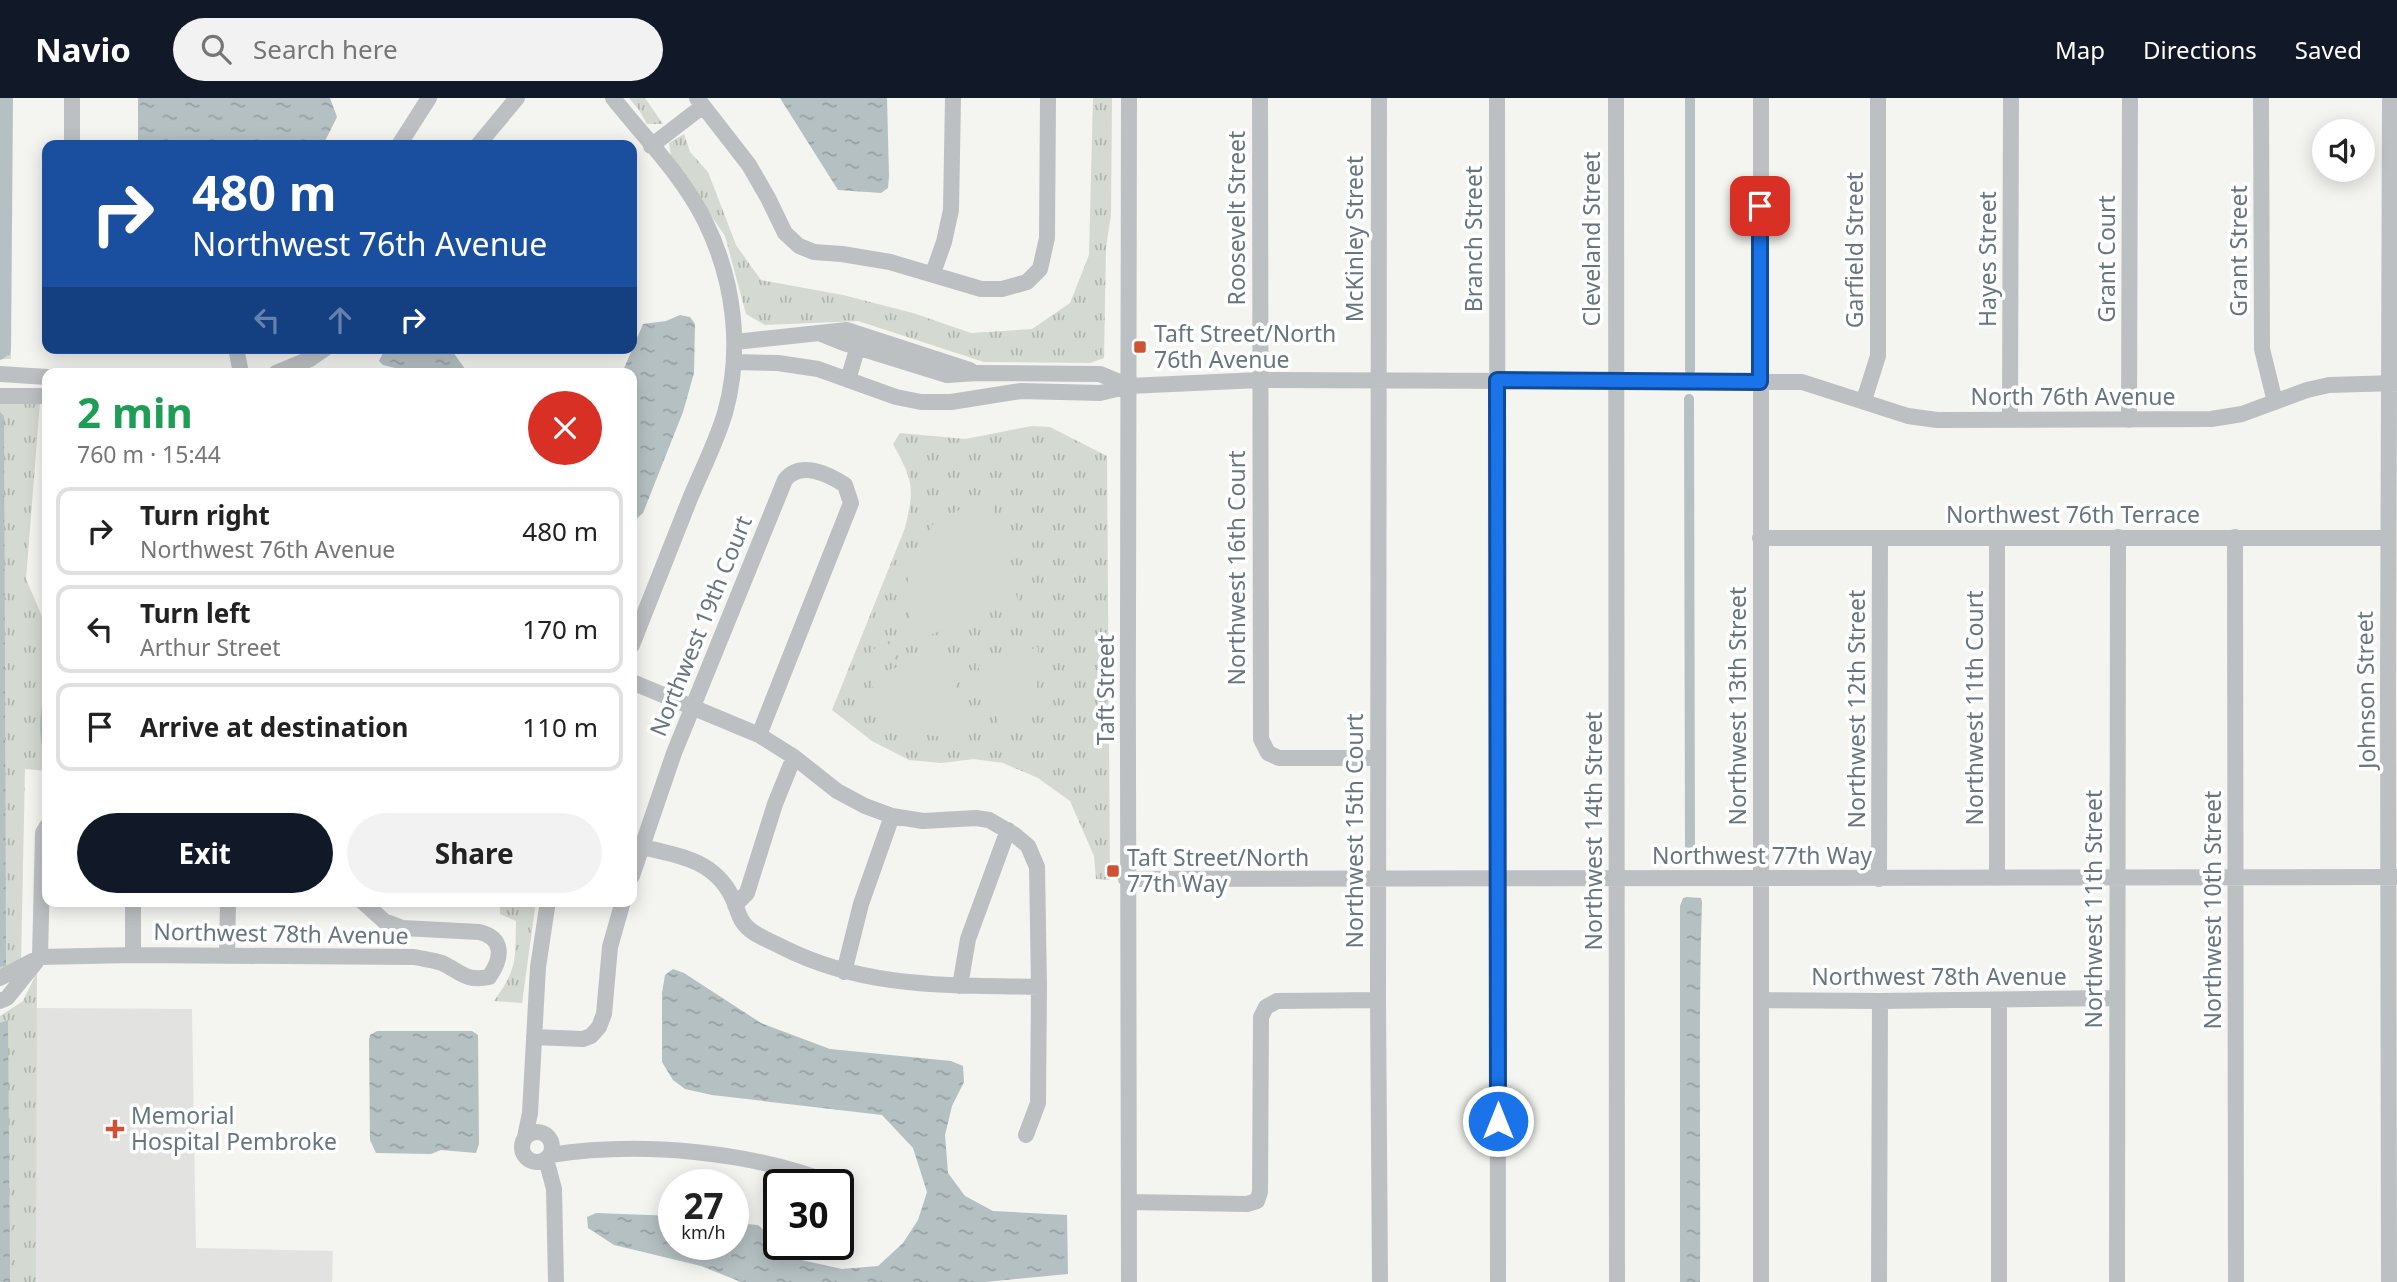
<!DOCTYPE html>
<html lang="en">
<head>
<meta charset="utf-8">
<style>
	body { margin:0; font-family:"Noto Sans",sans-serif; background:#f2f2f2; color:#222; height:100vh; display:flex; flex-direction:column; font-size:26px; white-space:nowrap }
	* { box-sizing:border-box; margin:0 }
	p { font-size:23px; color:#767676 }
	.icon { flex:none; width:38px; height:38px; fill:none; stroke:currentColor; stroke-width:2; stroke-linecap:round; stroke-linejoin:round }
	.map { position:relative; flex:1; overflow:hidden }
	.panel { position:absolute; left:42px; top:270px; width:595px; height:539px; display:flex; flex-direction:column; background:#fff; border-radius:14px; box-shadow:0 4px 18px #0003 }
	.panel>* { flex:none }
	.guide { position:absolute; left:42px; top:42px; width:595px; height:214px; border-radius:14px; box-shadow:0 4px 18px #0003; background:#1a4fa0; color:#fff; overflow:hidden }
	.fabs { position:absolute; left:2312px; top:21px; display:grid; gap:14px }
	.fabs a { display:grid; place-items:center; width:63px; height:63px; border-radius:50%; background:#fff; box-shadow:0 4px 18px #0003; font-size:35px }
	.speed { position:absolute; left:658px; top:1071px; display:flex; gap:14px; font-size:35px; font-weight:700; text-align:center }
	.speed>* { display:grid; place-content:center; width:91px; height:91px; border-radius:50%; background:#fff; box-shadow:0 4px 18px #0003; line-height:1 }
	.speed small { font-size:18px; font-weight:400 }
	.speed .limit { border:4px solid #111; border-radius:10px; background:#fff; color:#111 }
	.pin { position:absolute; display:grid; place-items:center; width:60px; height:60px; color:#fff; margin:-30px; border-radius:14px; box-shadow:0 4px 10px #0006 }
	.me { position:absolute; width:77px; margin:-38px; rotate:0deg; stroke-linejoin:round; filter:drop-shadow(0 0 5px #0008) }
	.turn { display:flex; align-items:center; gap:24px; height:147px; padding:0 35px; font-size:32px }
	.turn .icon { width:91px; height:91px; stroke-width:2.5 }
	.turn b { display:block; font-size:49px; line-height:60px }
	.lanes { display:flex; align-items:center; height:66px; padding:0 35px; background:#0003; justify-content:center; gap:35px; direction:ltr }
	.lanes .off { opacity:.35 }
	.round { display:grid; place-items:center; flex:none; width:74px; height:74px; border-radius:37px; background:#f2f2f2 }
	.head { display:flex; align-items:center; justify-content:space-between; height:119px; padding:0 35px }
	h1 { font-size:42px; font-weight:700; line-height:52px; color:#1e9e55 }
	.action { display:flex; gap:14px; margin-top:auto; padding:14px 35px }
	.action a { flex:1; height:80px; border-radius:42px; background:#111827; color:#fff; font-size:28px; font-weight:700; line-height:80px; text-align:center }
	.action a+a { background:#f2f2f2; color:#222 }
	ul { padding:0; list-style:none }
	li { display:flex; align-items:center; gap:21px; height:88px; margin:0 14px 10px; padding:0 21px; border:4px solid #e0e0e0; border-radius:14px }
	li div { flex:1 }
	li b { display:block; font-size:26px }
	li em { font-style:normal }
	header { display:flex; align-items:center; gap:42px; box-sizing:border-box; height:98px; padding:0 35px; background:#111827; color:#fff }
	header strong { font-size:33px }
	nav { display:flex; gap:38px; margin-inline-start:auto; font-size:24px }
	.search { width:490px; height:63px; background:#f2f2f2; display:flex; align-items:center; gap:18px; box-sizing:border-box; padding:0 24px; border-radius:38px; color:#767676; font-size:26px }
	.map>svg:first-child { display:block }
	.built { fill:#e2e3e1 }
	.grass { fill:url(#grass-tufts) }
	.park { fill:url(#park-crowns) }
	.garden { fill:#d4d9d1 }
	.water { fill:url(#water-ripples) }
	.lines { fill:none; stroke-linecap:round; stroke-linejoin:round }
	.canal { stroke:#b5c0c3; stroke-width:10 }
	.minor { stroke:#bcc0c3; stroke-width:16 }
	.route-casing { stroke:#114b97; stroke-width:18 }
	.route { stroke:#1a73e8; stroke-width:12 }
	.poi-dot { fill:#d05235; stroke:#fff; stroke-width:2.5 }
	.labels { text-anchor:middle; stroke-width:7; stroke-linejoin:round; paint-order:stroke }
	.street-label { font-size:23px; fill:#66757f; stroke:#fff }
	.poi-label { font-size:23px; fill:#66757f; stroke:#fff; text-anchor:start }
</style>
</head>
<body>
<header>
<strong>Navio</strong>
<div class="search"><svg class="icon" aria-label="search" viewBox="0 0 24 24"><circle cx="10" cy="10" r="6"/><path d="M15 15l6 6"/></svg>Search here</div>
<nav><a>Map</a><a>Directions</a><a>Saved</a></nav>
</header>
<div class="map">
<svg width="2397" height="1184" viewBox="0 0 2397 1184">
	<defs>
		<pattern id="grass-tufts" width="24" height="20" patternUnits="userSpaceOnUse" patternTransform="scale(1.75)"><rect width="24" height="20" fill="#d4d9d1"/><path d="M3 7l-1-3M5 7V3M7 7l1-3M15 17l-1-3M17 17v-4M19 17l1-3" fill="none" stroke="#b0b5af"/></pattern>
		<pattern id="park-crowns" width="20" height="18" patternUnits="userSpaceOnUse" patternTransform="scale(1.75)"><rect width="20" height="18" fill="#d4d9d1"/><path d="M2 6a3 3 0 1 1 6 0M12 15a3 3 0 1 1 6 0" fill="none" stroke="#b0b5af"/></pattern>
		<pattern id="water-ripples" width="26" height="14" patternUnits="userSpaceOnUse" patternTransform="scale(1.75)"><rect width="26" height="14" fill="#b5c0c3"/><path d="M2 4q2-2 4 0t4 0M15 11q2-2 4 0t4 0" fill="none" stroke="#97a1a4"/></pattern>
	</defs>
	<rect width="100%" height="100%" fill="#f4f4f1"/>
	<path class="built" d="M36 910 192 911 196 1150 333 1153 332 1184H36Z"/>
	<path class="grass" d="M0 0H11V261H0Z
		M629 0H645L663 26H647L639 12Z
		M1093 0H1112L1111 117 1106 149 1104 260 1090 265 984 264 858 223 765 227 746 216 725 138 671 58 669 45 684 36 690 54 708 74 736 147 761 182 843 197 913 215 971 235 1032 231 1070 205 1089 157Z
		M0 304H40L26 481 47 530V673L25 671 21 865 0 876Z
		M1032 328 1050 329 1107 358 1110 782 1096 781 1094 758 1070 703 1038 680 1003 665 974 661 941 665 909 662 872 643 832 612 905 430C915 389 913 383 893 346L900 335 965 341Z
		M500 803H536L522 905 494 903C518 870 515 862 516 823L500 816Z
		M37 874 36 1184H0V918L23 903Z"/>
	<path class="park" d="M893 541 899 561 875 567 872 552Z"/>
	<path class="garden" d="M989 396 1018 503 914 543 905 500 911 464 933 426Z
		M1038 549 1037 595 1023 619 999 627 978 568Z
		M945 555 972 635C939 644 904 637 883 608 877 600 873 588 869 578Z"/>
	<path class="water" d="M0 0H8L6 252 2 257H0Z
		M138 0H330L337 19 323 47H138Z
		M780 0H887L889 78 888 90 881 95 838 92Z
		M680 217 690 219 695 226 694 275 683 314 643 415 632 425V275H622L643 226 666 223Z
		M388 250H450L468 275H406L399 271 383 267 379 263 383 255Z
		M0 314 4 318 6 868 0 869Z
		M47 592V661C37 645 39 609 47 592Z
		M1687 799 1701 800 1702 804C1698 931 1701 1057 1700 1184H1680V808L1683 800Z
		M673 871 684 875 761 925 830 951 951 963 963 968 964 984 952 1008 945 1037 948 1075 965 1098 993 1113 1067 1117 1068 1176 985 1184H741L701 1168 614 1147 588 1130 587 1119 596 1115 674 1118V1146H733V1125L758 1127 797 1161 842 1171 878 1168 903 1145 918 1122 927 1094 913 1050 882 1017 712 997 685 991 673 982 662 964V895L665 877Z
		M8 922 10 1184H0V925Z
		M377 933H472L478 937 479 1046 476 1055 441 1052 431 1056 376 1055 370 1042 369 942 370 937Z"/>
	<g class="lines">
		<path class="canal" d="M0 257 6 252 8 0
			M1690 272V0
			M1689 301 1690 748"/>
		<path class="minor" d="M72 0V47
			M613 0C644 39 683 78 705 123 734 182 743 251 725 315 716 345 701 374 689 403 670 451 651 499 632 547
			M697 0 749 67 768 100 785 135 799 148 814 154 842 156 890 164 981 191H1002L1027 184 1040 171 1047 140 1048 0
			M1129 0C1129 395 1126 789 1129 1184
			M1260 0 1261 641 1268 655 1279 660H1378
			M1379 0 1378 902 1380 1184
			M1497 0 1498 1184
			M1616 0 1617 1184
			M1761 0V1184
			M2261 0 2262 251 2275 304
			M399 47 429 0
			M478 47 517 0
			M651 48 703 8
			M933 175 944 144 951 112 953 0
			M819 235 844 245 947 277 978 275 1100 276 1129 288
			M735 244 847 232 970 272
			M236 250 241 275
			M734 264 778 265 818 271 896 299 921 304H951L1021 293 1100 295 1129 288 1259 282 1802 284 1908 318 1937 322 2211 321 2242 316 2307 292 2329 287 2397 285
			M276 275 310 261 326 250
			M0 276 47 279
			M848 282 860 241
			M0 298H47
			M1864 302 1878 258V0
			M2010 321 2011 0
			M2129 322 2130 0
			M2235 439 2236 1184
			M1760 440H2387
			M632 584 759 637 794 659 837 693 865 708 892 718 923 723 976 720 989 722 1015 737 1028 748 1037 769 1039 889 1038 1005 1026 1037
			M642 749C678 757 714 762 732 799 739 813 738 824 753 834 762 840 772 844 782 849 865 891 948 887 1039 889
			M632 778 674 655 785 382C800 363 827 375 845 387L851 405 759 637
			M1997 780V440
			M1126 781 2397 779
			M1879 781 1880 442
			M133 803V857
			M735 807 747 795 775 706 794 659
			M227 858 228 803
			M40 859 43 735 47 728
			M844 874 861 806 892 718
			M0 880 40 859 133 857 414 859C423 861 434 862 442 865 461 874 466 884 489 879 502 861 505 840 479 834L402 830 384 823 362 803
			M960 888 968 841 1008 732
			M1761 902 1880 903 2117 900
			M0 903 7 900 36 864
			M534 939 583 941 591 938 599 929 604 916 610 849 623 803
			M522 1049a15 15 0 1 1 30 0a15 15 0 1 1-30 0Z
			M525 1039 530 1015 538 869 548 803
			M550 1057C640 1043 751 1053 836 1087
			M546 1061 554 1091 556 1184
			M1129 1104 1247 1106 1257 1103 1260 1094 1261 919 1266 909 1277 903 1378 902
			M1879 1184 1880 903
			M1999 1184V902
			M2117 1184 2118 439
			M2389 1184C2389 789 2386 395 2390 0"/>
	</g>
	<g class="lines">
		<defs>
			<path id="route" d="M1498 1023 1497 282 1760 284V108"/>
		</defs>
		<use href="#route" class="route-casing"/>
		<use href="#route" class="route"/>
	</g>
	<g class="poi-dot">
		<rect x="1133" y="242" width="14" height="14" rx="3.5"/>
		<rect x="1106" y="766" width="14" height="14" rx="3.5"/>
		<path d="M111.5 1020.5h7v7h7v7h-7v7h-7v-7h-7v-7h7z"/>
	</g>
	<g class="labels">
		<g class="street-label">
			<text transform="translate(1237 120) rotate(-90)" y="8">Roosevelt Street</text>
			<text transform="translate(1355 141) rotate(-90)" y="8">McKinley Street</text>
			<text transform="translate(1474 141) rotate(-90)" y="8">Branch Street</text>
			<text transform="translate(1592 141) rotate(-90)" y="8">Cleveland Street</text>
			<text transform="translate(1855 152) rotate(-90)" y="8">Garfield Street</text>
			<text transform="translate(2239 153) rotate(-90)" y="8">Grant Street</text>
			<text transform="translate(1988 161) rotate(-90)" y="8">Hayes Street</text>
			<text transform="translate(2107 161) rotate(-90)" y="8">Grant Court</text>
			<text x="2073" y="307">North 76th Avenue</text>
			<text x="2073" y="425">Northwest 76th Terrace</text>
			<text transform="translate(1237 470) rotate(-90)" y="8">Northwest 16th Court</text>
			<text transform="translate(701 528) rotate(-68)" y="8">Northwest 19th Court</text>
			<text transform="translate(1106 592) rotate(-90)" y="8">Taft Street</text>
			<text transform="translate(2366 592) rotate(-91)" y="8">Johnson Street</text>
			<text transform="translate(1738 608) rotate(-90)" y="8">Northwest 13th Street</text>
			<text transform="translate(1975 610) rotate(-90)" y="8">Northwest 11th Court</text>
			<text transform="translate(1857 611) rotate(-90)" y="8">Northwest 12th Street</text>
			<text transform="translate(1355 733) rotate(-90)" y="8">Northwest 15th Court</text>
			<text transform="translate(1594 733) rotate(-90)" y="8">Northwest 14th Street</text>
			<text x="1762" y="766">Northwest 77th Way</text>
			<text transform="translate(2094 811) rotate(-90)" y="8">Northwest 11th Street</text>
			<text transform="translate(2213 812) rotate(-90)" y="8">Northwest 10th Street</text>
			<text transform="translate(281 836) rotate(1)" y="8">Northwest 78th Avenue</text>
			<text x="1939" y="887">Northwest 78th Avenue</text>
		</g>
		<g class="poi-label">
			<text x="1154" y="244">Taft Street/North<tspan x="1154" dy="26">76th Avenue</tspan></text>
			<text x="1127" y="768">Taft Street/North<tspan x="1127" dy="26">77th Way</tspan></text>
			<text x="131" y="1026">Memorial<tspan x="131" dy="26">Hospital Pembroke</tspan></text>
		</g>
	</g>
</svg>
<div class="fabs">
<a><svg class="icon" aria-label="sound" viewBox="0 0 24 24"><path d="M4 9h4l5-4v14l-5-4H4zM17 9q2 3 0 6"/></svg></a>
</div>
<div class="speed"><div>27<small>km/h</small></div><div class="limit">30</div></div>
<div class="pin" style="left:1760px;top:108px;background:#d93025"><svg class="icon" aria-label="arrive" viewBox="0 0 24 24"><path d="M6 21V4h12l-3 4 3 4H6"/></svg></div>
<svg class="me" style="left:1498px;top:1023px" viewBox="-20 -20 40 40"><circle r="17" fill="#1a73e8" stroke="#fff" stroke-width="3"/><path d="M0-11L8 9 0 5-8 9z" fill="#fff"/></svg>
<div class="guide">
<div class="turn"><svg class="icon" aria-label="right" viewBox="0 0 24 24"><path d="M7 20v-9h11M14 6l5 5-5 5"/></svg><div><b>480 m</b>Northwest 76th Avenue</div></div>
<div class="lanes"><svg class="icon off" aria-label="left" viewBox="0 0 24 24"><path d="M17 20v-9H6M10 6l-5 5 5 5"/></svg><svg class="icon off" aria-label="ahead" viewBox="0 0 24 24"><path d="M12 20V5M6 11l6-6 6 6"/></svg><svg class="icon" aria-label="right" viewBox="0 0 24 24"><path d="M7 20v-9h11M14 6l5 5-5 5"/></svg></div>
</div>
<section class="panel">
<div class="head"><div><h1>2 min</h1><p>760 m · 15:44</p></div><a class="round" style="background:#d93025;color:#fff"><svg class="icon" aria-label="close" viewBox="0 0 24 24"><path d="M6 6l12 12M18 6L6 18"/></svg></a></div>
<ul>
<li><svg class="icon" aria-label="right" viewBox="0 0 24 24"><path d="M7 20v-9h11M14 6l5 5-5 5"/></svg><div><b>Turn right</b><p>Northwest 76th Avenue</p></div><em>480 m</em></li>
<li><svg class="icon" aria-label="left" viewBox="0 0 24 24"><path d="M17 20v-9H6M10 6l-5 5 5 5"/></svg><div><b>Turn left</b><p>Arthur Street</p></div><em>170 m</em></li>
<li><svg class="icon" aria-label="arrive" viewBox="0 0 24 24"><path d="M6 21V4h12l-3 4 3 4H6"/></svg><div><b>Arrive at destination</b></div><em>110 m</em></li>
</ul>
<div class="action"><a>Exit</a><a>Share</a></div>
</section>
</div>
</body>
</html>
